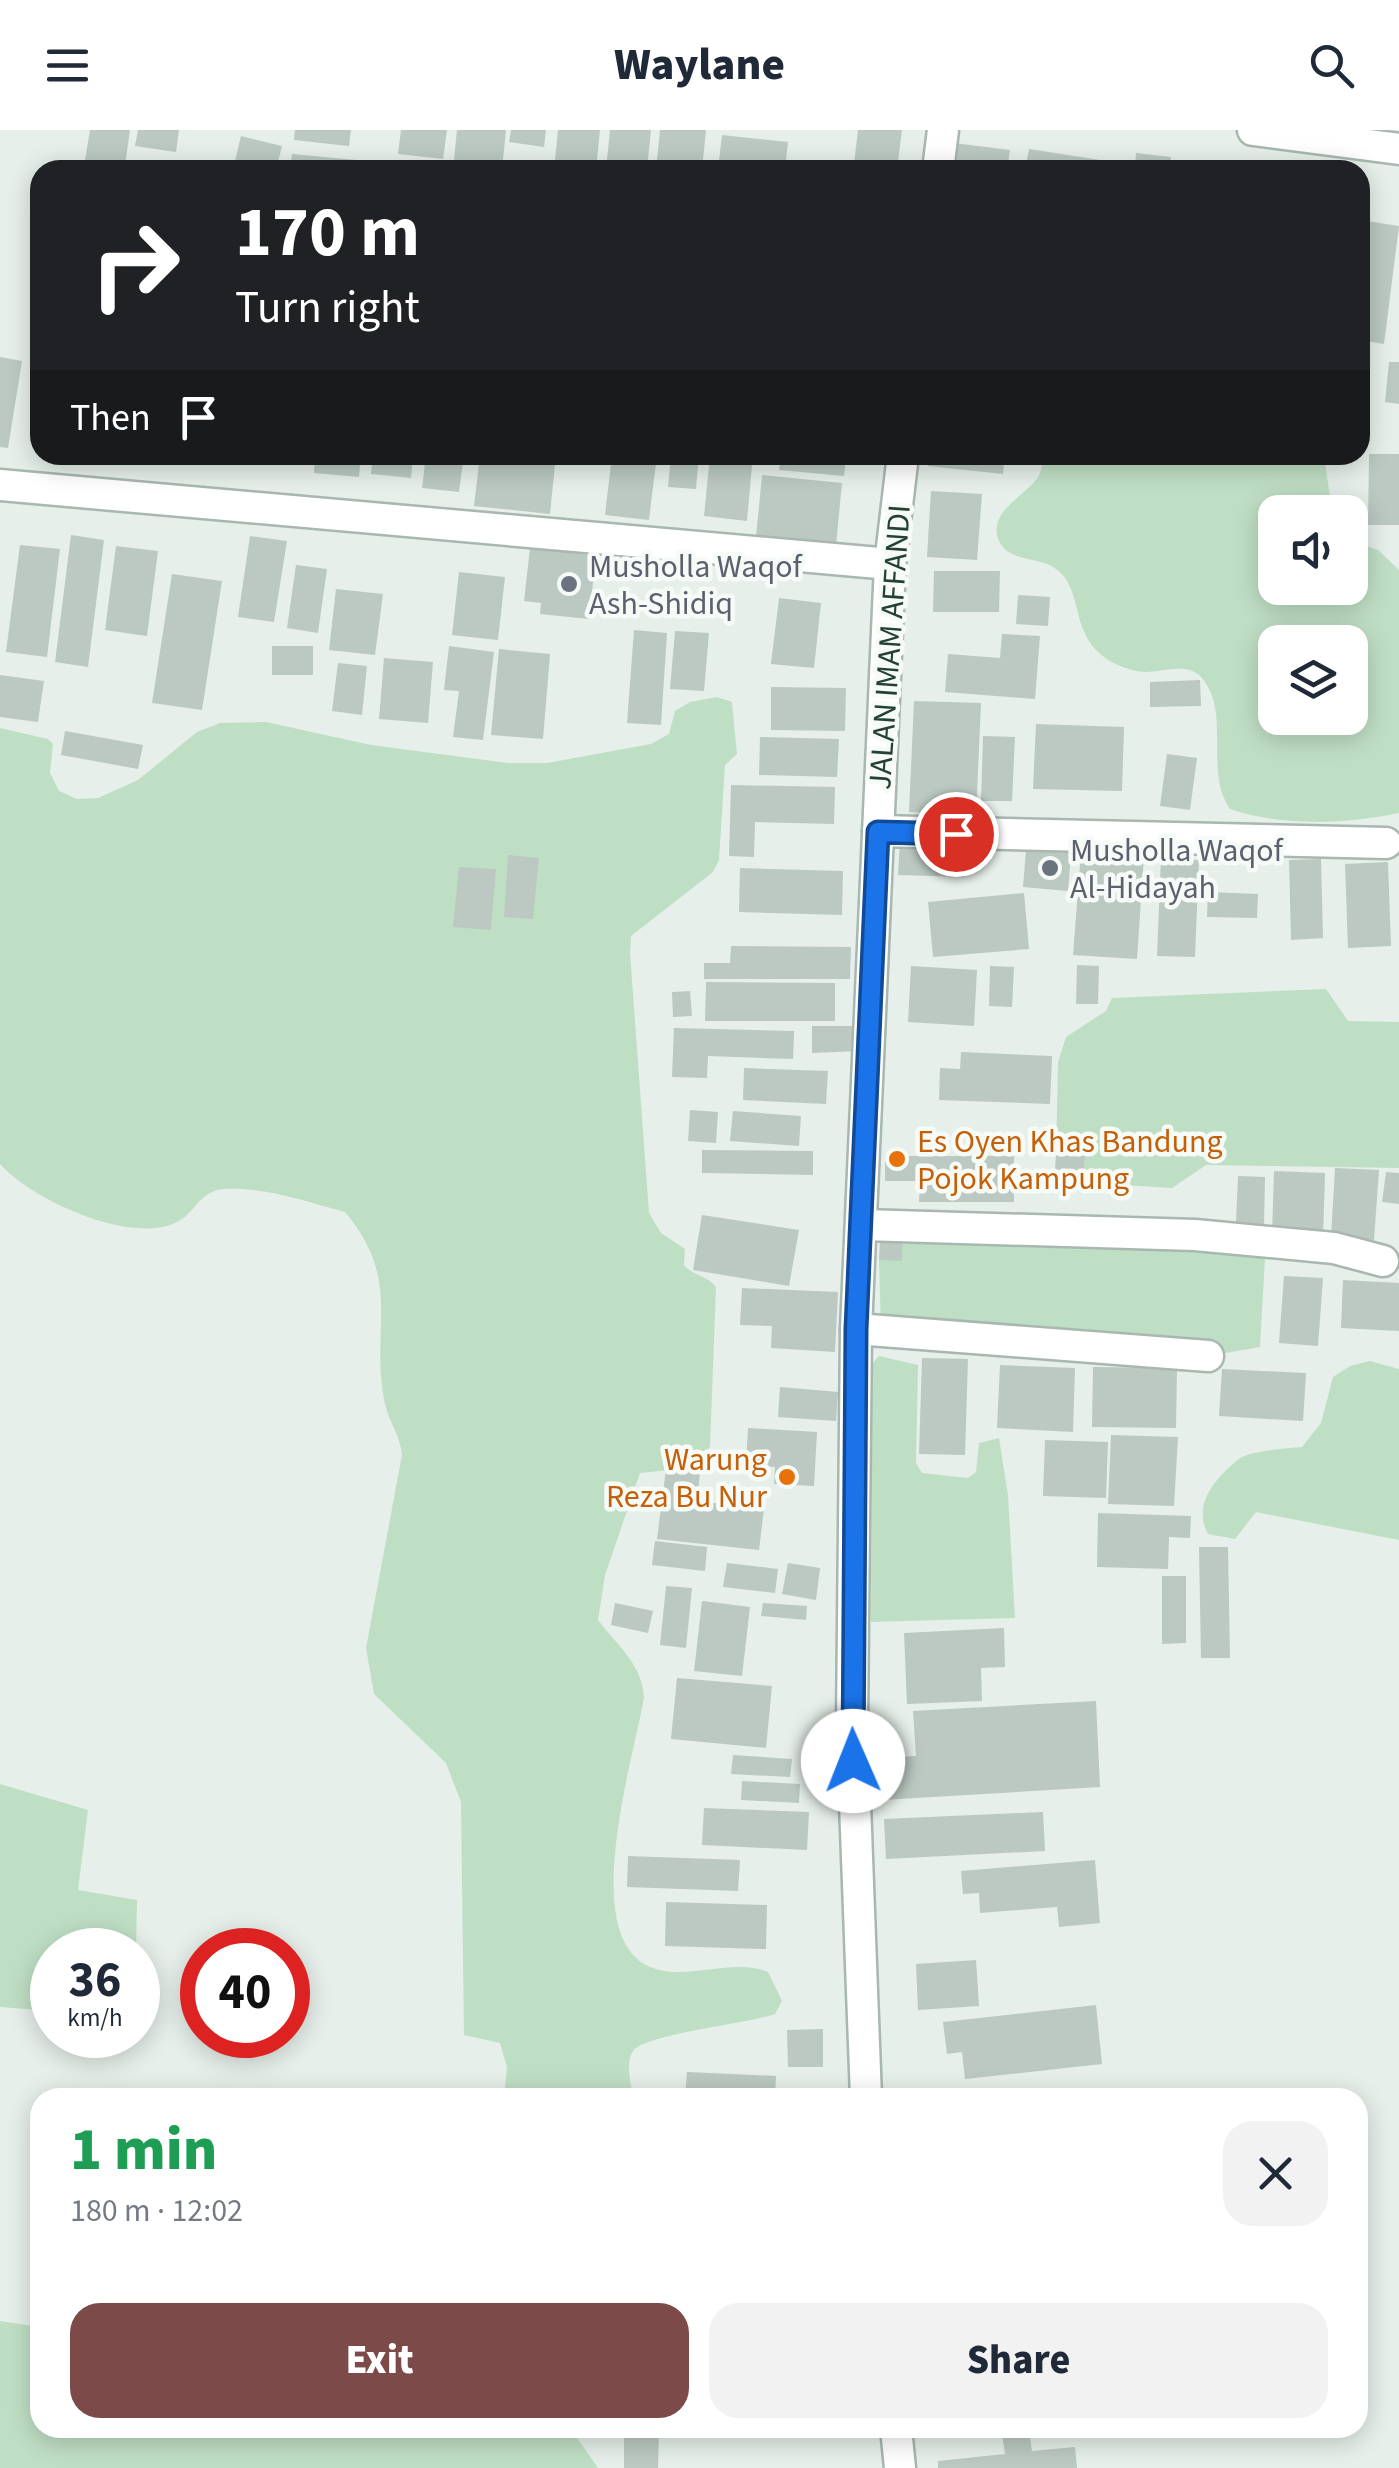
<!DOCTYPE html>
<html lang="en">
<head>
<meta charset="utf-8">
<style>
	body { margin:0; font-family:"Source Sans 3",sans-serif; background:#f2f2f3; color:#1f2937; height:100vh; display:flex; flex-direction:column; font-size:38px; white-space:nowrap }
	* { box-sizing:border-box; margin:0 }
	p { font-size:32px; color:#747a83 }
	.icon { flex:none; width:55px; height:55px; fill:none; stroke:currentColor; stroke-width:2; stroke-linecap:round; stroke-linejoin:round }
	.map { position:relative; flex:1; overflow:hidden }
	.panel { position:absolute; left:30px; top:1958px; width:1338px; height:350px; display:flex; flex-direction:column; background:#fff; border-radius:30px; box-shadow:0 5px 25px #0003 }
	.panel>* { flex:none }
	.top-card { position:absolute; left:30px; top:30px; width:1340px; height:305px; border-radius:30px; box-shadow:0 5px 25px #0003; background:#202124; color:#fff; overflow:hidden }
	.fabs { position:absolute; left:1258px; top:365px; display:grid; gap:20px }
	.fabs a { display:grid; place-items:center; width:110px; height:110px; border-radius:20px; background:#fff; box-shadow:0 5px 25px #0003; font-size:50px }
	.speed { position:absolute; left:30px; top:1798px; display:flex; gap:20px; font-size:50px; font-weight:700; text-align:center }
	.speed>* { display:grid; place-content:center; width:130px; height:130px; border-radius:50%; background:#fff; box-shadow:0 5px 25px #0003; line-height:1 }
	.speed small { font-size:25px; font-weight:400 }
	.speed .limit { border:15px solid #d22; background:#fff; color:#111 }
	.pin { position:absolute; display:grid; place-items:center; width:85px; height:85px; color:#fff; margin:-42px; border:5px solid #fff; border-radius:50%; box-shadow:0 2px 10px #0007 }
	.me { position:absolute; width:110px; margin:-55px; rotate:359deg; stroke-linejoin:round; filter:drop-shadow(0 0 8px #0008) }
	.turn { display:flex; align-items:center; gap:35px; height:210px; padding:0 40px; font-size:45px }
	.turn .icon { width:130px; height:130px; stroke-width:2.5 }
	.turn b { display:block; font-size:70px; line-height:85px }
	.then { display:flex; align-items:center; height:95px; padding:0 40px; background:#0003; gap:20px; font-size:38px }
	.round { display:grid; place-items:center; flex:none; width:105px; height:105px; border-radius:30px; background:#f2f2f3 }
	.head { display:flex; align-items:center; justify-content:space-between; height:170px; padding:0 40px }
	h1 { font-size:60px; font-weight:800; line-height:75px; color:#1e9e55 }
	.primary-button { display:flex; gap:20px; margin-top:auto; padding:20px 40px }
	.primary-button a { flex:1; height:115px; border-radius:30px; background:#7d4a4a; color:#fff; font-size:40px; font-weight:800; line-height:115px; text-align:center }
	.primary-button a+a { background:#f2f2f3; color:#1f2937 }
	header { display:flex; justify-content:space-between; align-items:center; height:130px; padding:0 40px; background:#fff; font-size:45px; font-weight:800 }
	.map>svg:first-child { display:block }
	.green { fill:#bfdfc4; fill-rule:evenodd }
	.building { fill:#bbc9c2 }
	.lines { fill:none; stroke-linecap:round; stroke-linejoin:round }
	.minor-casing { stroke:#a8b7b0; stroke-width:35 }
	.tertiary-casing { stroke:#a8b7b0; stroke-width:35 }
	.minor { stroke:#fff; stroke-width:30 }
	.tertiary { stroke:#fff; stroke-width:30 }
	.route-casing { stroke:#114b97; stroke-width:25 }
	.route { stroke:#1a73e8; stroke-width:18 }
	.worship-dot { fill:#6b7280; stroke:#f7fbf8; stroke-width:4 }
	.food-dot { fill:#e8710a; stroke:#f7fbf8; stroke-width:4 }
	.labels { text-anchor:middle; stroke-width:9; stroke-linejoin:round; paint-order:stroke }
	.worship-label { font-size:32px; fill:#5b616d; stroke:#f7fbf8; text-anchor:start }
	.street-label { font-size:32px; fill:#244136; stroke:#f7fbf8 }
	.food-label { font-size:32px; fill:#c56008; stroke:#f7fbf8; text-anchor:start }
</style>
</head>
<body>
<header><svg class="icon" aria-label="menu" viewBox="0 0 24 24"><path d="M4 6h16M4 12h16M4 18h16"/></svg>Waylane<svg class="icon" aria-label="search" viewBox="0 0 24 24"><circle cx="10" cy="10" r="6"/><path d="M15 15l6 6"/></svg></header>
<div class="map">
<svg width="1399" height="2338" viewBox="0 0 1399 2338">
	<rect width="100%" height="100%" fill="#e6efea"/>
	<path class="green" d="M1043 325H1319L1325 332 1332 382H1275V458H1350V410L1378 420 1399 440V683C1345 694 1283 697 1230 679 1203 640 1232 584 1202 548 1186 529 1157 546 1136 541 1061 522 1090 463 1056 439 1039 426 1006 433 998 408 989 380 1027 365 1038 347 1042 341 1042 332 1043 325ZM1350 512V588H1275V512Z
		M717 567 732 572 737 624 725 635 719 730 713 742 631 806 630 823 649 1083 661 1103 685 1119 684 1135C693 1146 707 1145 716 1157L710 1316 700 1337 640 1343 605 1445 598 1490C617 1515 642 1534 644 1567 635 1624 578 1803 648 1836 683 1853 733 1827 768 1842L782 1871 775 1884C746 1894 645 1904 633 1921 625 1933 631 1954 633 1967H504L507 1937 500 1913 464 1905 461 1672 446 1633 374 1564 366 1518 402 1325C400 1305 389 1292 385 1274 369 1198 404 1152 345 1082 308 1072 262 1056 224 1059 198 1061 195 1085 175 1093 129 1114 32 1070 0 1034V598L48 609 53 614 50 643 59 661 77 669 98 668 138 650 197 602 220 593 266 592 371 615 508 633H547L651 614 669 604 675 581 690 572Z
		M1326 859 1348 891 1399 892V1038L1206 1035 1172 1058 1107 1054 1084 1042 1085 1026 1056 1025 1058 932 1066 907 1106 881 1112 868Z
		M902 1107 1266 1111 1260 1217 1208 1226 881 1201 879 1130H902Z
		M879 1226 918 1235 916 1333 922 1343 968 1348 976 1342 979 1313 999 1308 1008 1365 1015 1488 871 1492 872 1234Z
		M1370 1231 1399 1239V1410L1256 1382 1235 1409 1208 1404C1192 1375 1215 1348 1239 1329 1249 1321 1288 1318 1302 1317L1321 1293 1333 1247 1350 1236Z
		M0 1654 88 1680 78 1760 137 1770 136 1820H52V1881L0 1877Z
		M0 2191 40 2197V2298H556L578 2309 598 2338H0Z"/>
	<path class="building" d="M90 0H130L125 35 85 30Z
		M138 0H179L176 22 135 16Z
		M295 0H351L349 16 294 10Z
		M401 0H447L443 29 398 24Z
		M457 0H506L502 40H453Z
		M511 0H546L544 17 509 12Z
		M558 0H600L596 40H554Z
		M610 0H651L647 40H606Z
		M660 0H706L702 40H656Z
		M858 0H902L897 39 854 34Z
		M722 5 788 12 785 40H718Z
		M241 6 282 16 276 40 235 31Z
		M954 13 1010 20 1007 40H950Z
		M1029 19 1126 34 1125 40H1025Z
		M1136 23 1171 27 1169 40H1135Z
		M292 24 378 32V40H290Z
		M1360 90 1399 96 1384 214 1360 210Z
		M0 227 22 231 8 318 0 317Z
		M1389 232H1399V274L1385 272Z
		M1369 324H1399V395H1368Z
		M179 325H230L229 334 179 330Z
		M315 325H361L359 347 314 343Z
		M373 325H413L411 348 371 344Z
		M426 325H464L459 362 422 358Z
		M480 325H556L550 384 474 376Z
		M612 325H657L649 390 605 385Z
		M671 325H699L696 359 668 357Z
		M710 325H753L747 391 704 386Z
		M781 325 846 328 844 346 779 340Z
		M929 325H1005L1003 344 928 336Z
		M762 345 842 353 836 415 756 407Z
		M931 361 982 364 977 430 927 427Z
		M71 405 104 410 88 537 55 532Z
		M250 406 287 411 274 492 238 487Z
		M20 415 60 419 47 527 6 522Z
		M116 416 158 421 147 506 105 500Z
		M530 418 596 426 589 489 540 484 541 473 524 471Z
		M296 435 327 439 318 503 287 498Z
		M934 441H1000L999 482H933Z
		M459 442 505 447 498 510 452 505Z
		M172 444 222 451 202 580 152 573Z
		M336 459 383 464 375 525 329 520Z
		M1018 465 1050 467 1048 496 1016 494Z
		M779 468 821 473 814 538 771 534Z
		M634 500 667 503 661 595 627 593Z
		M675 501 709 503 704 561 670 559Z
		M1002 504 1040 506 1035 569 945 562 948 524 1000 528Z
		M272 516H313V545H272Z
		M449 516 494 522 483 610 453 607 459 561 444 560Z
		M499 519 550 524 543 609 491 605Z
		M384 528 433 532 428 593 379 589Z
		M338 533 367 536 362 585 332 581Z
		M0 545 44 551 38 592 0 587Z
		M1200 550 1201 576 1150 577V552Z
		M771 557 846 558 845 601 771 600Z
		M914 571 981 573 976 686 909 682Z
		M1036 594 1124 597 1122 661 1033 659Z
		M65 601 143 615 138 639 61 625Z
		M983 606 1015 607 1012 671H981Z
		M760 607 839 609 837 647 759 645Z
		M1167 624 1197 628 1190 680 1160 676Z
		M731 655 835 657 834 694 755 692 754 727 729 726Z
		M900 711 966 714 965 747 898 745Z
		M1026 720 1071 723 1068 761 1023 757Z
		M1081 722 1144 726 1137 829 1073 825Z
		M508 725 539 728 533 789 504 787Z
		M1161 729 1199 730 1195 827 1157 826Z
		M1321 729 1323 808 1291 810 1289 730Z
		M1388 732 1391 816 1348 818 1345 734Z
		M459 737 496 739 491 800 453 797Z
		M740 738 843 741 842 785 739 782Z
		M1208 762 1258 764 1257 788 1207 787Z
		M1024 763 1029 819 933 827 928 772Z
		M731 816 851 817 850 849H704V833H730Z
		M1077 835 1099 836 1098 874H1076Z
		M911 836 977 840 974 896 908 892Z
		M990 836 1014 837 1012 877 989 876Z
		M706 852 835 853V891H705Z
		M690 861 692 886 673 887 672 862Z
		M812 896H861V921L812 923Z
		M674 898 794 901 793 929 708 926 707 948 672 947Z
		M961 922 1052 926 1050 974 939 970 940 938 960 939Z
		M744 938 828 941 826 974 743 970Z
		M690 980 718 982 716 1013 688 1011Z
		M733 981 801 986 799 1016 730 1011Z
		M702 1020 813 1021V1045L702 1043Z
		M1056 1025 1085 1026 1084 1042 1055 1041Z
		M885 1026H1014V1072H919L920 1051H885Z
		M1335 1038 1379 1040 1374 1110 1331 1107Z
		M1274 1041 1325 1043 1323 1108 1272 1106Z
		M1386 1042 1399 1043V1074L1382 1072Z
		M1238 1046 1265 1047 1264 1095 1236 1094Z
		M702 1085 799 1100 789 1156 693 1140Z
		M880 1106 902 1107V1131L879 1130Z
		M1284 1146 1323 1148 1318 1216 1279 1213Z
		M1343 1150 1399 1153V1201L1341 1198Z
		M742 1158 838 1162 835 1222 771 1218 772 1196 740 1195Z
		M922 1228 968 1229 965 1325 919 1324Z
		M1000 1235 1075 1238 1073 1302 997 1298Z
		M1093 1237 1177 1238 1176 1298 1092 1297Z
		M1222 1239 1306 1243 1303 1291 1219 1286Z
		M780 1257 838 1262 836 1291 778 1287Z
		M748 1298 817 1302 814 1356 774 1354 775 1337 746 1335Z
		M1111 1305 1178 1307 1174 1376 1108 1374Z
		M1045 1310 1108 1312 1106 1368 1043 1366Z
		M666 1339 700 1343 697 1371 764 1379 759 1420 657 1409Z
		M1098 1383 1191 1386 1190 1408 1169 1407 1168 1439 1097 1437Z
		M655 1411 707 1417 705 1441 652 1435Z
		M1199 1417H1228L1230 1528H1201Z
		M727 1433 778 1439 775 1463 723 1457Z
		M788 1433 820 1438 816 1470 782 1464Z
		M1162 1446H1186V1513L1162 1514Z
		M666 1456 692 1458 686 1518 660 1515Z
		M702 1471 750 1477 742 1546 694 1541Z
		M615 1473 653 1481 648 1503 611 1495Z
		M763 1473 807 1476 806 1490 761 1486Z
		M1004 1498 1005 1537 981 1538 982 1571 907 1574 904 1503Z
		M677 1548 772 1556 766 1618 671 1609Z
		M1096 1571 1100 1657 883 1670 881 1628 916 1626 913 1581Z
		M733 1625 792 1629 790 1647 731 1644Z
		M742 1651 800 1654 799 1673 741 1670Z
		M704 1678 809 1682 807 1720 702 1715Z
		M1043 1682 1045 1721 886 1729 884 1689Z
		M628 1726 740 1730 738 1761 627 1757Z
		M1095 1730 1100 1793 1059 1797 1057 1777 980 1783 979 1763 963 1764 961 1741Z
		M666 1772 767 1775 766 1819 665 1816Z
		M976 1830 979 1876 918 1880 916 1834Z
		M1096 1875 1102 1934 965 1949 962 1922 947 1924 943 1892Z
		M823 1899V1937H788L787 1900Z
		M687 1942 776 1946 775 1968H685Z
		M624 2298H659L658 2338H624Z
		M1029 2301 1032 2321 1075 2317 1077 2338H938V2331L1005 2324 1002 2304Z"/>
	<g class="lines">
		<defs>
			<path id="minor" d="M1253 0 1399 19
				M0 355 890 434
				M878 701 1386 713
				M863 1095 1195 1105 1334 1118 1383 1131
				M856 1199 1208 1226"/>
			<path id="tertiary" d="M938 40 943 0
				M866 1968 852 1593 856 1199 890 434 903 325
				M896 2298 900 2338"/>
		</defs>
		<use href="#minor" class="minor-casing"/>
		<use href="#tertiary" class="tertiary-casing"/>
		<use href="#minor" class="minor"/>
		<use href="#tertiary" class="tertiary"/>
	</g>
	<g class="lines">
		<defs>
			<path id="route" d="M853 1631 856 1199 878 702 956 704"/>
		</defs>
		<use href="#route" class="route-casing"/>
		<use href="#route" class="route"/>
	</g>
	<g class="worship-dot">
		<circle cx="569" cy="454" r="10"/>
		<circle cx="1050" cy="738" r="10"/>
	</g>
	<g class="food-dot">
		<circle cx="897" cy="1029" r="10"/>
		<circle cx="787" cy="1347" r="10"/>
	</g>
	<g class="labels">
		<g class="worship-label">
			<text x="589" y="447">Musholla Waqof<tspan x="589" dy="37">Ash-Shidiq</tspan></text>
			<text x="1070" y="731">Musholla Waqof<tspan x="1070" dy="37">Al-Hidayah</tspan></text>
		</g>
		<g class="street-label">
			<text transform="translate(889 517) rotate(-86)" y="11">JALAN IMAM AFFANDI</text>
		</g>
		<g class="food-label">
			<text x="917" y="1022">Es Oyen Khas Bandung<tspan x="917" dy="37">Pojok Kampung</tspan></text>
			<text x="767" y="1340" text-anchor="end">Warung<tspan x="767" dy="37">Reza Bu Nur</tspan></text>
		</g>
	</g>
</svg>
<div class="fabs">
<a><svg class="icon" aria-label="sound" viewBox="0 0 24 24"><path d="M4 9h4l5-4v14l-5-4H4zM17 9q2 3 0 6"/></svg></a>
<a><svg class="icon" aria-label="layers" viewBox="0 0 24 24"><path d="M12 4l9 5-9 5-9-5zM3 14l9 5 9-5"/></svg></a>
</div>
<div class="speed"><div>36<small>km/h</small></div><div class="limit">40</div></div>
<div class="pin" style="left:956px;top:704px;background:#d93025"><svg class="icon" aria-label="arrive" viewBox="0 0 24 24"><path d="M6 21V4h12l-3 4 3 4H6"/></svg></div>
<svg class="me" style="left:853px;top:1631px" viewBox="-20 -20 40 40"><circle r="19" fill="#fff"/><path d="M0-13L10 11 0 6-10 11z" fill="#1a73e8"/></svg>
<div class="top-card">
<div class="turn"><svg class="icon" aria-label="right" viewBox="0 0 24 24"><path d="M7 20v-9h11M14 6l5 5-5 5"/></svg><div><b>170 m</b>Turn right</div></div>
<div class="then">Then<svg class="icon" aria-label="arrive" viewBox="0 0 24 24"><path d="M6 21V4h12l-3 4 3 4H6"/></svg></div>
</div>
<section class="panel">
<div class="head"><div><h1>1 min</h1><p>180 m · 12:02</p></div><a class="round"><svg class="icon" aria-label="close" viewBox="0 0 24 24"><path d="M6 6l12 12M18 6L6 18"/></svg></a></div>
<div class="primary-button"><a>Exit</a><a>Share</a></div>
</section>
</div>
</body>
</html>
